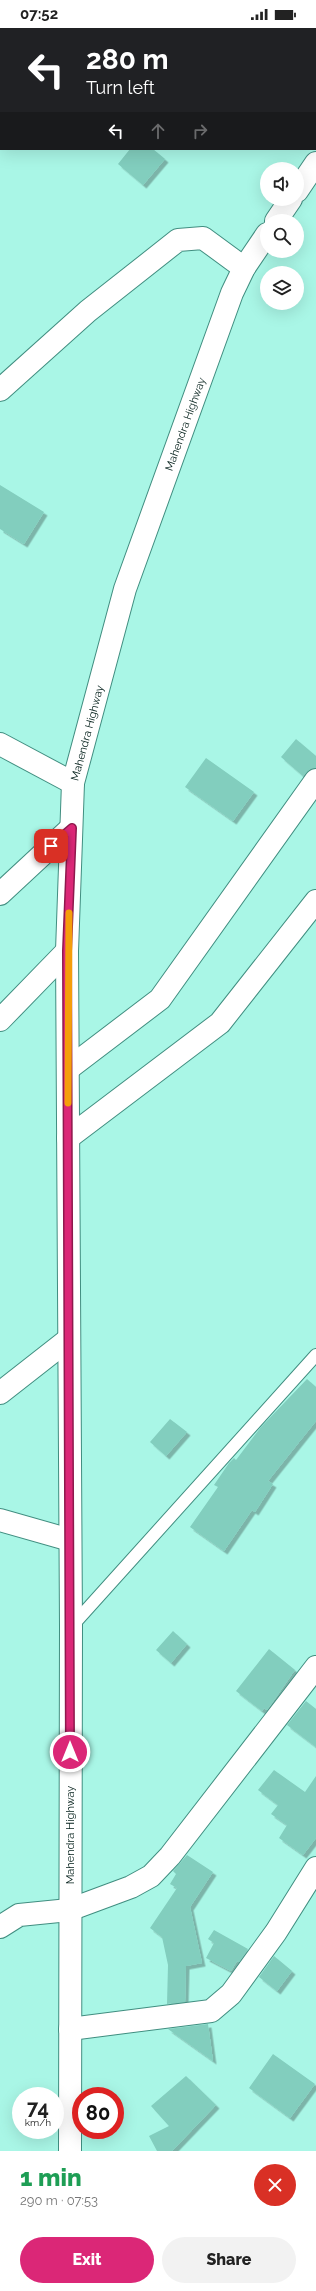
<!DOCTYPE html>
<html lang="en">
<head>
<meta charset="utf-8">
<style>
	body { margin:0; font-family:Raleway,sans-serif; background:#f2f2f2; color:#222; height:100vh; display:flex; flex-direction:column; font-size:15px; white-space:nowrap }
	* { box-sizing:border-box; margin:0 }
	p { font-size:13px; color:#767676 }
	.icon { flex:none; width:22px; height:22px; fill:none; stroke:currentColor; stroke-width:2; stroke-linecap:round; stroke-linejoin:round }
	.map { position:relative; height:2123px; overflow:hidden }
	.sheet { display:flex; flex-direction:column; background:#fff; flex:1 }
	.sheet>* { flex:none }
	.guide { position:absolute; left:0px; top:0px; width:316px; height:122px; box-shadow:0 4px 16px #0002; background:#202124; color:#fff; overflow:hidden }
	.tools { position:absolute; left:260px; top:134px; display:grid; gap:8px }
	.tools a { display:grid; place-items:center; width:44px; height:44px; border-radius:50%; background:#fff; box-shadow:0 4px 16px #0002; font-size:20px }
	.speed { position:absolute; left:12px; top:2059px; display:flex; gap:8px; font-size:20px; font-weight:700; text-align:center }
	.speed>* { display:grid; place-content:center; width:52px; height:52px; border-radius:50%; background:#fff; box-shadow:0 4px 16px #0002; line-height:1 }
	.speed small { font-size:10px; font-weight:400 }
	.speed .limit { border:6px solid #d22; background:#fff; color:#111 }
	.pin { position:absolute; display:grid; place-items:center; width:34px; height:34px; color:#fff; margin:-17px; border-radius:8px; box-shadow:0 2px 6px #0006 }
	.me { position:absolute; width:44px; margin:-22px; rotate:0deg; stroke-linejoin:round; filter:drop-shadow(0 0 3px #0008) }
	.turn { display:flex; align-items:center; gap:14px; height:84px; padding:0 20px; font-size:18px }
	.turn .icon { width:52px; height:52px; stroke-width:2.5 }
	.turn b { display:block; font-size:28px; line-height:34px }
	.lanes { display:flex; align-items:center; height:38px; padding:0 20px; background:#0003; justify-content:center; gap:20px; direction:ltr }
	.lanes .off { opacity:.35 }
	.round { display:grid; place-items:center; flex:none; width:42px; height:42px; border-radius:21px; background:#f2f2f2 }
	.head { display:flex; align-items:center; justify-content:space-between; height:68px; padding:0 20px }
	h1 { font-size:24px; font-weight:800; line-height:30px; color:#1e9e55 }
	.primary-button { display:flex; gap:8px; margin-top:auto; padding:8px 20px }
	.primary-button a { flex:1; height:46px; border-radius:24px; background:#db2777; color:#fff; font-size:16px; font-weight:800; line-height:46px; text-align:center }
	.primary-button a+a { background:#f2f2f2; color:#222 }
	.status { display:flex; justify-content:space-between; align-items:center; height:28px; padding:0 20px; background:#fff; direction:ltr }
	.status svg { height:11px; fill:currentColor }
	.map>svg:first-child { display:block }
	.building { fill:#82cebe; filter:url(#shadow) }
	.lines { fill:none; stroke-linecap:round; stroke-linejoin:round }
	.lane-casing { stroke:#418e80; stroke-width:14 }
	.street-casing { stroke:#418e80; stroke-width:24 }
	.highway-casing { stroke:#418e80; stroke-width:24 }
	.lane { stroke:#fff; stroke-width:12 }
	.street { stroke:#fff; stroke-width:22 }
	.highway { stroke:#fff; stroke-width:22 }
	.route-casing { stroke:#8e194d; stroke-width:10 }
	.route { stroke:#db2777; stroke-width:7 }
	.slow { stroke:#f59e0b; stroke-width:7 }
	.labels { text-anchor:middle; stroke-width:3.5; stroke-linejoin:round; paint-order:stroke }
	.street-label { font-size:11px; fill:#001d18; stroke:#fff }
</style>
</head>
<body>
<div class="status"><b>07:52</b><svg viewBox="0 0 49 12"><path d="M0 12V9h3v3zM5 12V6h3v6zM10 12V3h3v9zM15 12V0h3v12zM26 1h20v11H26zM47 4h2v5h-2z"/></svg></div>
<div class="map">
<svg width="316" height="2123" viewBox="0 0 316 2123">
	<defs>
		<filter id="shadow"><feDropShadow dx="3.5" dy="3.5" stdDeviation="0" flood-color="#0004"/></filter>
	</defs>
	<rect width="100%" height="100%" fill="#a9f6e6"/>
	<path class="building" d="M130 121H153L165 131 143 157 118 136Z
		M0 457 44 484 24 516 0 501Z
		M296 711 316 728V740L310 741 303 748 281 729Z
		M206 730 254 764 233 793 185 759Z
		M307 1351 316 1359V1393L268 1453 273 1456 255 1484 252 1482 224 1523 190 1499 218 1459 214 1457 229 1435 234 1430 236 1432 261 1399Z
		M170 1391 187 1404 166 1428 150 1414Z
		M173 1603 187 1616 171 1635 156 1622Z
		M269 1621 295 1642 267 1682 264 1680 262 1683 236 1663Z
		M306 1673 316 1681V1719L287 1697Z
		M274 1742 305 1764 316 1748V1810L303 1827 279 1810 287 1797 271 1786 278 1777 258 1762Z
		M187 1827 213 1844 190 1879 202 1935 186 1938 185 1974 167 1976 168 1937 162 1909 150 1900 177 1860 170 1856 176 1846 173 1843Z
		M214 1902 248 1921 239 1934 237 1933 231 1943 206 1930 214 1915 208 1911Z
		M274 1928 292 1943 277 1963 259 1949Z
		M208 1996 213 2033 168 2001Z
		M273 2026 315 2056 290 2090 249 2060Z
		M186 2048 216 2077 172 2123H157L149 2108 169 2098 151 2078Z"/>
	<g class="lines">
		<defs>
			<path id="lane" d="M72 1598 316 1327"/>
			<path id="street" d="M0 362 88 283 178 212 203 210 244 240
				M0 716 73 755
				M0 866 71 800
				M0 992 67 923
				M68 1041 160 971 316 752
				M68 1110 220 995 316 873
				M0 1365 69 1311
				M0 1492 70 1512
				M0 1899 19 1887 69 1882 131 1859 151 1848 170 1828 316 1639
				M70 2001 211 1983 231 1966 276 1904 316 1840"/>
			<path id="highway" d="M297 163 316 135
				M276 193 291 171
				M70 2123 71 1599 67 923 73 755 125 561 232 265 244 240 267 206"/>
		</defs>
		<use href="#lane" class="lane-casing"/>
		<use href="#street" class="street-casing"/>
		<use href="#highway" class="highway-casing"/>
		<use href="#lane" class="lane"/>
		<use href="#street" class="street"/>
		<use href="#highway" class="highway"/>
	</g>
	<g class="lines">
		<defs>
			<path id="route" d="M51 818 72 800 67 923 70 1724"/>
		</defs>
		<use href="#route" class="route-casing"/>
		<use href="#route" class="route"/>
		<path class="slow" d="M68 1075 69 885"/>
	</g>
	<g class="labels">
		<g class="street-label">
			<text transform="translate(185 396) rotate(-70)" y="4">Mahendra Highway</text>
			<text transform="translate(87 705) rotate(-75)" y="4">Mahendra Highway</text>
			<text transform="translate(70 1807) rotate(-90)" y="4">Mahendra Highway</text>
		</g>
	</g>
</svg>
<div class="tools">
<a><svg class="icon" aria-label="sound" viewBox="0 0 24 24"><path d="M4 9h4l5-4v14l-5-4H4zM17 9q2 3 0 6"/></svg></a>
<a><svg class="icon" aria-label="search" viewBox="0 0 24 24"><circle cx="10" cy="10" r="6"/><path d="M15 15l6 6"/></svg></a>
<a><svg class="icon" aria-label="layers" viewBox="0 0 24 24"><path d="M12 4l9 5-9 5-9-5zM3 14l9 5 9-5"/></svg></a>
</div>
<div class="speed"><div>74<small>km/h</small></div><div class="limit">80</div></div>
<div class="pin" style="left:51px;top:818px;background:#d93025"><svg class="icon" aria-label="arrive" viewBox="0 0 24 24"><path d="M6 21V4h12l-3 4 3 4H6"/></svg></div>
<svg class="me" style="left:70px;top:1724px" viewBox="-20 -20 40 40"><circle r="17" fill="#db2777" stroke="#fff" stroke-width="3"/><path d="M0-11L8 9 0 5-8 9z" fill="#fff"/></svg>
<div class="guide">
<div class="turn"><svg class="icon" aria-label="left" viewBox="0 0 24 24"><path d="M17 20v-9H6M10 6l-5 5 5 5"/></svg><div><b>280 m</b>Turn left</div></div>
<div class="lanes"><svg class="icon" aria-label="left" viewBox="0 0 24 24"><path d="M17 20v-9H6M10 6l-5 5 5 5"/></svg><svg class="icon off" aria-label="ahead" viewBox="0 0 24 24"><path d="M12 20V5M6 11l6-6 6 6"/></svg><svg class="icon off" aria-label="right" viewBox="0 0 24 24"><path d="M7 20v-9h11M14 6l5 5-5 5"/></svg></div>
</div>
</div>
<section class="sheet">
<div class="head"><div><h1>1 min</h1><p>290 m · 07:53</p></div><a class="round" style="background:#d93025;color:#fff"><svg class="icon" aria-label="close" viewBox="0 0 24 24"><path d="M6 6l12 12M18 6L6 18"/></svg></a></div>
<div class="primary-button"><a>Exit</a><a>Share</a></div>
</section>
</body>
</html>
